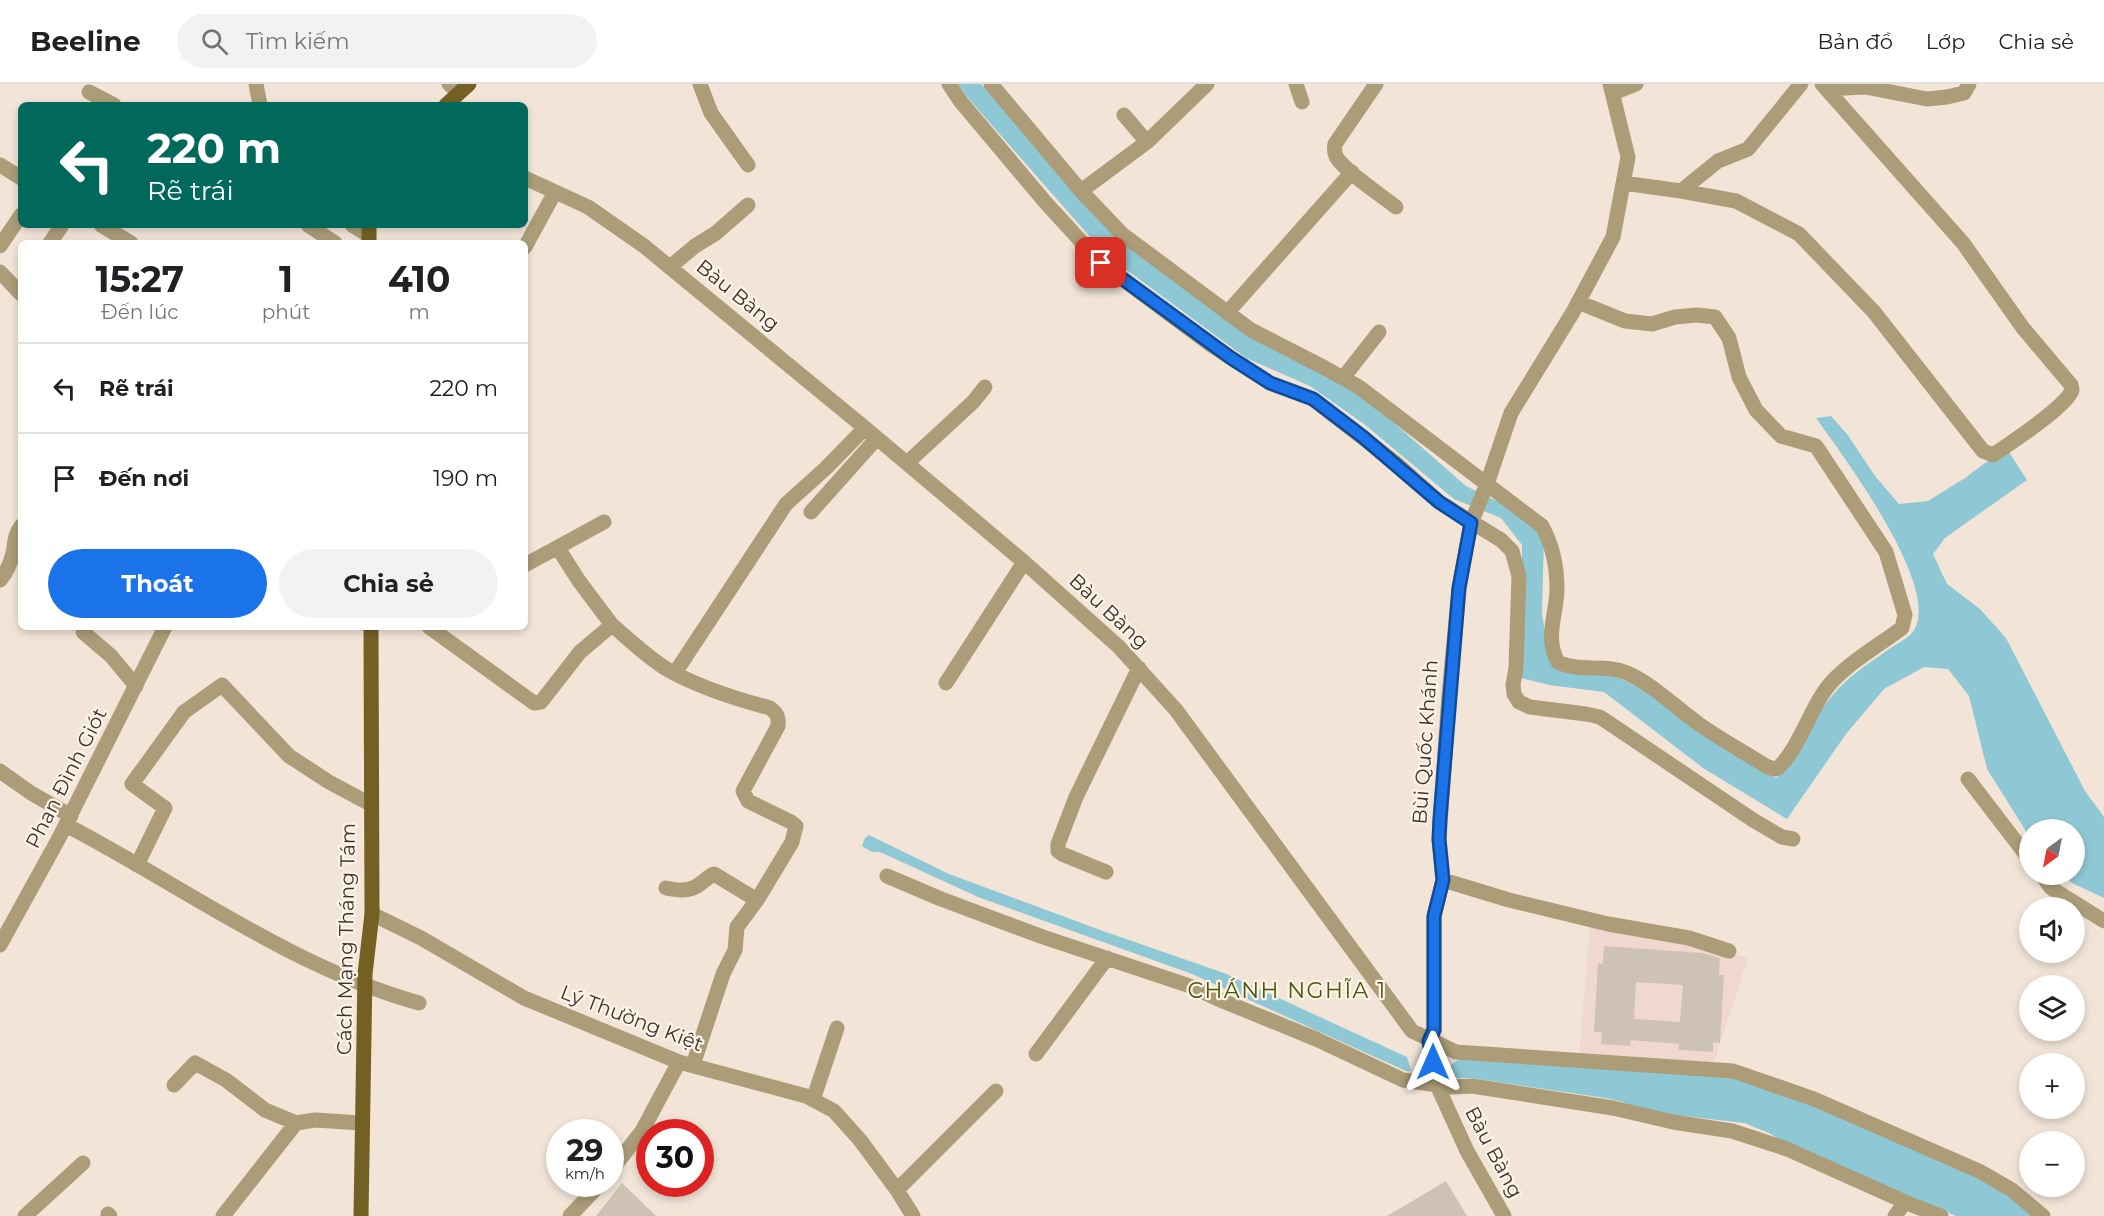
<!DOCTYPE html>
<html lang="vi">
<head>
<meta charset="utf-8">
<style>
	body { margin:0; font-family:Montserrat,sans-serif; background:#f2f2f2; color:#202124; height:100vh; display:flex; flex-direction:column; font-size:22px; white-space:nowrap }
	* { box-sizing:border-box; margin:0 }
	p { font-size:20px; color:#757577 }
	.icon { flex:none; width:33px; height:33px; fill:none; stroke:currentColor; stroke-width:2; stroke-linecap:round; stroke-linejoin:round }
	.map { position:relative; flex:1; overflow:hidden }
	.drawer { position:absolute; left:18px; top:156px; width:510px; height:390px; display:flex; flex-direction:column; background:#fff; border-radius:9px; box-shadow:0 3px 9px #0003 }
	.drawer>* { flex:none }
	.banner { position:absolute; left:18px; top:18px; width:510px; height:126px; border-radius:9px; box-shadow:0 3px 9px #0003; background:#00695c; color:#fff; overflow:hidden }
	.needle { width:39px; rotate:212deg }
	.tools { position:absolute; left:2019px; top:735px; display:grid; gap:12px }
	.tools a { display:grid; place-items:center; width:66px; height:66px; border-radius:50%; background:#fff; box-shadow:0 3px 9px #0003; font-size:30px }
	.speed { position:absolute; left:546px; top:1035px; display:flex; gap:12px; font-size:30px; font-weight:700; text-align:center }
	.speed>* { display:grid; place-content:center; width:78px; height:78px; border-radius:50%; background:#fff; box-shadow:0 3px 9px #0003; line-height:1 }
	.speed small { font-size:15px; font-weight:400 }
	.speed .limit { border:9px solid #d22; background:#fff; color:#111 }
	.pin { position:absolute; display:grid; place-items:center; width:51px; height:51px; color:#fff; margin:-26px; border-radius:12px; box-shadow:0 3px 9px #0006 }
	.me { position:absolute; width:66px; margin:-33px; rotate:0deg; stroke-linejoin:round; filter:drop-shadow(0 0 4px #0008) }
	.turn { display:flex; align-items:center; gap:21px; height:126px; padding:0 30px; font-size:27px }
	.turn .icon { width:78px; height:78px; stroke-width:2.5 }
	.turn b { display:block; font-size:42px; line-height:51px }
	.eta { display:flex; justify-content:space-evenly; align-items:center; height:102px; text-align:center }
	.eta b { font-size:36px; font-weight:700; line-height:42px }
	.primary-button { display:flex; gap:12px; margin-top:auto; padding:12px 30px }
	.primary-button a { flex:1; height:69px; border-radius:36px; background:#1a73e8; color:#fff; font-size:24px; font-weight:700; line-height:69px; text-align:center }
	.primary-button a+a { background:#f2f2f2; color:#202124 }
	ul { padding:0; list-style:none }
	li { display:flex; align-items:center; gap:18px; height:90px; padding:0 30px; border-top:2px solid #e0e0e0 }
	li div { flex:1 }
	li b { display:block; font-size:22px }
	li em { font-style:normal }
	header { display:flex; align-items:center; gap:36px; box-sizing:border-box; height:84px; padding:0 30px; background:#fff; border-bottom:2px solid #e0e0e0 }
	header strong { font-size:28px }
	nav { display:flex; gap:33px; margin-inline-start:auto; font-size:21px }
	.search { width:420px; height:54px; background:#f2f2f2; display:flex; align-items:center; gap:15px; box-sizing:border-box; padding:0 21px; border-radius:33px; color:#757577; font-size:22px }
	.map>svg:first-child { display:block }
	.education { fill:#f0d8cf }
	.water { fill:#8fc8d5 }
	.building { fill:#cec2b5; fill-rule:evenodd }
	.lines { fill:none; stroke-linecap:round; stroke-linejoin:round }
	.minor { stroke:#ac9d78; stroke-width:15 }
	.major { stroke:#756024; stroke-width:15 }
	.route-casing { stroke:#114b97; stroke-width:15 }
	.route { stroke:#1a73e8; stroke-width:10 }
	.labels { text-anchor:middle; stroke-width:4.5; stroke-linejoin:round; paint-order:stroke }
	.street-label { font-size:20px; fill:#38342f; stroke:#fff2e6 }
	.quarter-label { font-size:22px; letter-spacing:1.5px; fill:#465a0f; stroke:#fff2e6 }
</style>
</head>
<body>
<header>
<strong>Beeline</strong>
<div class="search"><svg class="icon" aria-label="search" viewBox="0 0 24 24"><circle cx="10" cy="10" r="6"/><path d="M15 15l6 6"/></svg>Tìm kiếm</div>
<nav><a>Bản đồ</a><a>Lớp</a><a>Chia sẻ</a></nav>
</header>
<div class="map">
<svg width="2104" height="1132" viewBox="0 0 2104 1132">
	<rect width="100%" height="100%" fill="#f2e5d8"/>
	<path class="education" d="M1590 841 1687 856 1748 874 1714 978 1579 971Z"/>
	<path class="water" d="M958 0H981L1125 161 1354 304 1466 402 1525 431 1544 451 1542 530 1546 553 1556 580 1611 591 1640 603 1714 655 1776 694C1800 667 1813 631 1838 605 1854 588 1874 576 1892 563 1898 559 1906 555 1911 550 1948 511 1841 369 1816 334L1831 332 1847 350 1875 392 1899 420 1928 417 1965 394 1996 371 2007 365 2027 396 1945 454 1933 470 1947 500 1980 525 2006 554 2085 707 2104 733V814L2072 799 2064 791 2074 790V746H2030L2029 752 1987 685 1969 612 1948 585 1924 583 1884 605 1846 650 1787 735 1703 684 1604 608 1549 601 1521 594 1522 461 1501 434 1454 415 1364 340 1310 302 1246 274 1105 170 968 14Z
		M869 751 949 790 1103 847 1224 889 1407 973 1411 987H1406L1192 890 978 813 880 768H872L862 762 865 754Z
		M1459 975 1729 992 1765 1002 1982 1093 2035 1132H1956L1787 1060 1769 1049 1744 1039 1640 1027 1623 1018 1605 1014 1470 994H1458L1450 992 1446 984Z"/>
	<path class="building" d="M1604 862 1702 869 1720 874 1719 891H1724L1720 959 1713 958V968L1679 966V960L1631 956 1630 962 1601 960 1602 948H1594L1598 879 1603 880ZM1636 898 1683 901 1680 938 1634 935Z
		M1446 1097 1467 1132H1387Z
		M622 1099 656 1132H596Z"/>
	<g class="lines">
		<path class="minor" d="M256 0 260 21
			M449 0 459 9
			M700 0 711 29 748 81
			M949 0 961 18 1046 119 1101 179 1211 261 1270 299 1313 315 1398 381 1439 418 1501 456 1512 467 1519 492 1516 584 1513 601 1514 610 1519 618 1530 623 1586 630 1600 633 1753 736 1782 753 1793 755
			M991 0 1081 107 1122 150 1251 246 1325 284 1359 303 1542 442C1553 462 1557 481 1557 505 1557 528 1544 555 1558 578 1580 589 1604 579 1627 589 1654 601 1675 623 1699 640 1720 655 1744 668 1766 682L1774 685 1778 684C1799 664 1809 628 1826 605 1844 581 1878 562 1902 544L1905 531 1886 468 1816 362 1781 352 1756 326 1739 293 1729 254 1715 233 1697 231 1675 233 1652 240 1625 237 1578 218
			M1296 0 1302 18
			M1376 0 1335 60C1334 65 1334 69 1337 74 1347 89 1381 111 1396 123
			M1826 5 1865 3 1927 15 1947 13 1964 9 1969 0
			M89 8 114 21
			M1613 9 1636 0
			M1124 31 1147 58 1207 0
			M0 81 21 94
			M525 94 588 123 644 162 865 344 1024 478 1119 563 1176 626 1412 947 1456 968 1733 987 1814 1015 1979 1087 2012 1106 2043 1132
			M1623 99 1681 107 1736 117 1799 150 1874 228 1983 367 1993 371C2012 358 2058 328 2070 310 2073 306 2072 306 2071 301L2023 244 1963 159 1822 0
			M1081 107 1147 58
			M1681 107 1718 77 1748 65 1801 0
			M101 141 131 159
			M308 141 335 159
			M352 141 365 149
			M50 159 62 141
			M0 162 21 131
			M525 163 555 108
			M670 183 695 162 716 149 748 121
			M0 188 21 210
			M1227 229 1352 88
			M1343 294 1379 248
			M907 379 973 318 985 303
			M811 428 877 354
			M558 464 579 497 612 541
			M525 481 604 438
			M0 496C6 489 11 478 13 469 15 459 14 452 21 442
			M429 543 534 619 541 618 580 568 612 541C631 557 649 575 670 587 701 604 736 615 770 624 777 629 779 633 778 642L743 707 748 717 791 738 796 742 792 758 757 816 737 843 735 866 723 890 693 981
			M83 548 111 572 136 602
			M675 589 786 420 826 384 865 344
			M946 599 1024 478
			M0 687 31 709 71 732
			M1968 695 2030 776
			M66 741C183 802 291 883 419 919
			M137 781 165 724 132 700 184 628 222 601 289 672 329 698 370 720
			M1106 788 1062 770 1058 767V760L1076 713 1139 584
			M2041 790 2051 804 2104 837
			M887 792 941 815 1043 853 1190 902 1218 915 1316 955 1403 996 1452 1003 1472 1002 1613 1024 1673 1038 1732 1047 1787 1065 1912 1121 1941 1132
			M1443 796 1509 816 1608 840 1689 854 1729 867
			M666 804C676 806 687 808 697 802 704 798 707 793 714 790L757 816
			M372 830 421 854 524 914 679 978 806 1012 834 1027 860 1056 897 1106 913 1132
			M0 861 59 754 165 543
			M1429 956 1434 946V832L1443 796 1439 755 1449 611 1459 504 1471 439 1487 400 1511 329 1573 228 1613 153 1628 73 1610 0
			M1429 956 1436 999 1467 1067 1504 1132
			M1036 970 1107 874
			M174 1001 195 979 226 996 265 1026 296 1039 315 1036 362 1039
			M813 1016 837 944
			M610 1088 642 1047 679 978
			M897 1106 996 1007
			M108 1130 110 1132
			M25 1132 83 1079
			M223 1132 296 1039
			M570 1132 600 1100
			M1895 1132 1905 1118"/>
		<path class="major" d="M446 21 469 0
			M369 141V159
			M361 1132 365 890 372 830 371 543"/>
	</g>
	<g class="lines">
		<defs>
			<path id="route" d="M1101 179 1231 274 1270 299 1313 315 1363 353 1439 418 1471 439 1459 504 1440 734 1439 755 1443 796 1434 832V946L1429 957 1433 978"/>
		</defs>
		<use href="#route" class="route-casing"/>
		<use href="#route" class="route"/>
	</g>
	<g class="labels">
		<g class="street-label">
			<text transform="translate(738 211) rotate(39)" y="7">Bàu Bàng</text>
			<text transform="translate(1109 527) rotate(43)" y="7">Bàu Bàng</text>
			<text transform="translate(1425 658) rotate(-86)" y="7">Bùi Quốc Khánh</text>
			<text transform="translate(66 694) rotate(-63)" y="7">Phan Đình Giót</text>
			<text transform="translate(346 855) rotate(-89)" y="7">Cách Mạng Tháng Tám</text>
			<text transform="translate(632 934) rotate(21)" y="7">Lý Thường Kiệt</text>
			<text transform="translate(1494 1068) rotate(62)" y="7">Bàu Bàng</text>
		</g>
		<g class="quarter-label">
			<text x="1287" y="914">CHÁNH NGHĨA 1</text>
		</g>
	</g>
</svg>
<div class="tools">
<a><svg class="needle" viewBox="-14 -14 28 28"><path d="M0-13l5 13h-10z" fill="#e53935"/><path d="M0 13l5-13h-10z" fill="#757577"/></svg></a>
<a><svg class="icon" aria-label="sound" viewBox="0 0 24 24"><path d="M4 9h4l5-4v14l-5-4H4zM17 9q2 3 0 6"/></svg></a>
<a><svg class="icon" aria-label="layers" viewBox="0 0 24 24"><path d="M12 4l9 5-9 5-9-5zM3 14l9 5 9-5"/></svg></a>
<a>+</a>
<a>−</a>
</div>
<div class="speed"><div>29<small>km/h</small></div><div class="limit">30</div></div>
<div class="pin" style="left:1101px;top:179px;background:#d93025"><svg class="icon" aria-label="arrive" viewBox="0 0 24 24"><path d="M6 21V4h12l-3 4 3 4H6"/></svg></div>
<svg class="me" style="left:1433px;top:978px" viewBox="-20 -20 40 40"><path d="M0-17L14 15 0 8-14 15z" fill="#1a73e8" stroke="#fff" stroke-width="4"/></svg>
<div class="banner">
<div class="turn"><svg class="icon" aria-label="left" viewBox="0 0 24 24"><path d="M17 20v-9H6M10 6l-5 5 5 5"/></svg><div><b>220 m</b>Rẽ trái</div></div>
</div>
<section class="drawer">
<div class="eta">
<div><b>15:27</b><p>Đến lúc</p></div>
<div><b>1</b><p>phút</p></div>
<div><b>410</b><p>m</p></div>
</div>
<ul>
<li><svg class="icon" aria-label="left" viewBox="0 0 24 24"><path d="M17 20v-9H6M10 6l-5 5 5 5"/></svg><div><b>Rẽ trái</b></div><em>220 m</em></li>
<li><svg class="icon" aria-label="arrive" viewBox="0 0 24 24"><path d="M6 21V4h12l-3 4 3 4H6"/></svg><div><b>Đến nơi</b></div><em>190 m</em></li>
</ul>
<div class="primary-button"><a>Thoát</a><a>Chia sẻ</a></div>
</section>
</div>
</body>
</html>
